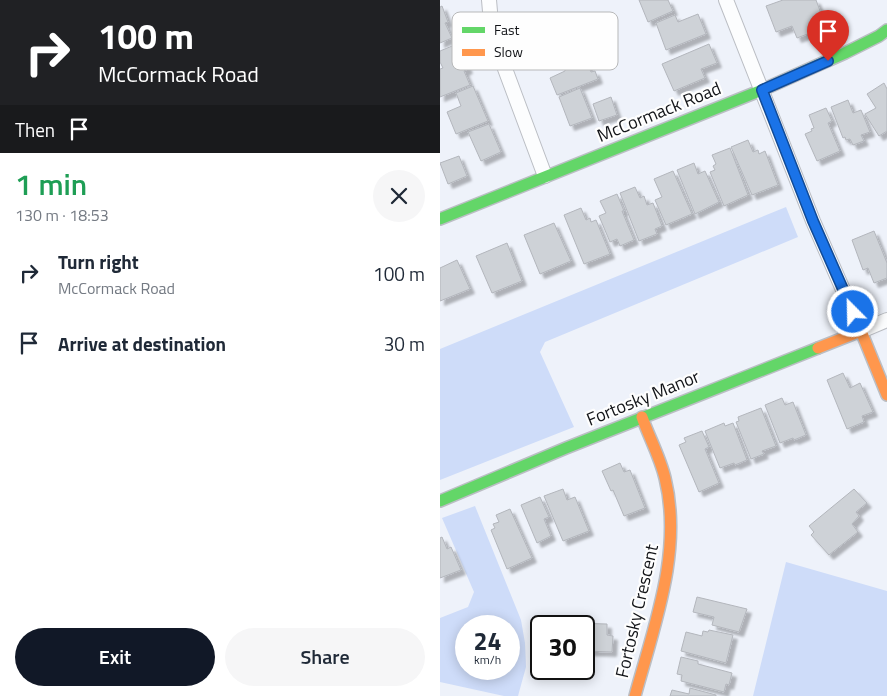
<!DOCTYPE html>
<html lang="en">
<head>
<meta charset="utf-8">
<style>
	body { margin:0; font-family:"Titillium Web",sans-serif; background:#f6f6f7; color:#1f2937; height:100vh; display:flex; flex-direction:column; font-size:19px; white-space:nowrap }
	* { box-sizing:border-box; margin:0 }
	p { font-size:16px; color:#747a83 }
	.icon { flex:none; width:28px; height:28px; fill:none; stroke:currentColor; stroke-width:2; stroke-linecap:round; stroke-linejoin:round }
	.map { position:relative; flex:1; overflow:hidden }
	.details { display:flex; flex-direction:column; background:#fff; width:440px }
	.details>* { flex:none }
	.guide { background:#202124; color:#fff; overflow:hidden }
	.speed { position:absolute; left:15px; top:615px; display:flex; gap:10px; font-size:25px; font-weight:700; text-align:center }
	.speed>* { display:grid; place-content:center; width:65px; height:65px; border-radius:50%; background:#fff; box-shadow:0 2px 12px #0003; line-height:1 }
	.speed small { font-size:12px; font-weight:400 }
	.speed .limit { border:2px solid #111; border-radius:8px; background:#fff; color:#111 }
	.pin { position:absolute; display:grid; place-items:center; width:42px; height:42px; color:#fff; margin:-51px -21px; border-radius:50% 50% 50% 0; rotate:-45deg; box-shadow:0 0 5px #0007 }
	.pin .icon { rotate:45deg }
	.me { position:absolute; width:55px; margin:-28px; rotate:337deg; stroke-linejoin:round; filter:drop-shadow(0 0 4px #0008) }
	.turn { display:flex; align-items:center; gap:18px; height:105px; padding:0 15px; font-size:22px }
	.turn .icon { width:65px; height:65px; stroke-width:2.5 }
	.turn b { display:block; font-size:35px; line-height:42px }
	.then { display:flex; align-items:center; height:48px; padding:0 15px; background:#0003; gap:10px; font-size:19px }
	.round { display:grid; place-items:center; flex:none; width:52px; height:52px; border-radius:26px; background:#f6f6f7 }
	.head { display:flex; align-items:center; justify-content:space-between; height:85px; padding:0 15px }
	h1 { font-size:30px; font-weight:600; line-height:38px; color:#1e9e55 }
	.button { display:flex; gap:10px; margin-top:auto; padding:10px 15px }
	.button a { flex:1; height:58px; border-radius:30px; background:#111827; color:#fff; font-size:20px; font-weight:600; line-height:58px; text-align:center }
	.button a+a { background:#f6f6f7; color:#1f2937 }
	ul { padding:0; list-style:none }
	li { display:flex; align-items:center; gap:15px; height:70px; padding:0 15px }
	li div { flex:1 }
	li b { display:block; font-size:19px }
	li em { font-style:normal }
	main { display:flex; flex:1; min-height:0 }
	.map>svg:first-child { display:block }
	.green { fill:#cedcf9; fill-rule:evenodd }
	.building { fill:#ced2d7; stroke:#b3b6bc; filter:url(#shadow) }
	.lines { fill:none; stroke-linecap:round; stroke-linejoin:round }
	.street-casing { stroke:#bbbec4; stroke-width:16 }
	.fast-casing { stroke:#bbbec4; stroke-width:14 }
	.slow-casing { stroke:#bbbec4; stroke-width:14 }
	.street { stroke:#fcfdfe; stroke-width:14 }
	.fast { stroke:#63d668; stroke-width:11 }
	.slow { stroke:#ff974d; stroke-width:11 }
	.route-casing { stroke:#114b97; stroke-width:12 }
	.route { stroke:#1a73e8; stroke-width:9 }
	.labels { text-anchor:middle; stroke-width:4.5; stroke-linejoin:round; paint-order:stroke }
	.street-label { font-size:18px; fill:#121418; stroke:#fefefe }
	.key { fill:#fefefe; stroke:#b7b8b9; stroke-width:1 }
	.key-label { font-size:14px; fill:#121418 }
</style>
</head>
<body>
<main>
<section class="details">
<div class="guide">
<div class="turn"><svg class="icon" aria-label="right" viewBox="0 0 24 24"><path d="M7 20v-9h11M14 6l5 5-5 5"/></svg><div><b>100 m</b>McCormack Road</div></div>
<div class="then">Then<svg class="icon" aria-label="arrive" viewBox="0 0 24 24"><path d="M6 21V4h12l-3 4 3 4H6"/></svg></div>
</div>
<div class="head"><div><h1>1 min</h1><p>130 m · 18:53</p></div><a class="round"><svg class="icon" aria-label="close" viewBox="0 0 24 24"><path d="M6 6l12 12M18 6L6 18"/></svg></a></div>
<ul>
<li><svg class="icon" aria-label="right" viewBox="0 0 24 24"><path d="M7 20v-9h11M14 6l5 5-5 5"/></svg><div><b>Turn right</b><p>McCormack Road</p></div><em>100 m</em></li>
<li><svg class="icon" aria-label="arrive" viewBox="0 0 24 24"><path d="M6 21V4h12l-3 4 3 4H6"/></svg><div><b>Arrive at destination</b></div><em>30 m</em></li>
</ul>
<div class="button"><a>Exit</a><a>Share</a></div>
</section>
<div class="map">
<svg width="447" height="696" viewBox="0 0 447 696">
	<defs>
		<filter id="shadow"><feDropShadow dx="4.5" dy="4.5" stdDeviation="1" flood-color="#0004"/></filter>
	</defs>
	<rect width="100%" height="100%" fill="#eef2fa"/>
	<path class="green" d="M346 207 358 237 105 342 100 352 134 427 0 480V349Z
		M35 506 81 620 85 643 86 667 78 696H64L0 682V618L28 607 34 592 2 518ZM69 626V669H26V626Z
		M346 562 447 591V696H313Z"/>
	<path class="building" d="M199 0H228L233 11 208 22Z
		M343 0H376L386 27 357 38 352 26 336 32 326 6Z
		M2 6 8 22 5 23 12 38 0 43V7Z
		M258 14 266 34 226 50 216 23 235 15 238 22Z
		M17 44 28 69 24 71 30 85 0 97V69L3 68 0 62V51Z
		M269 44 277 63 261 69 265 78 234 91 222 64Z
		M142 50 151 72 155 71 158 79 117 95 110 78 125 71V69L127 68 123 57Z
		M444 83 447 89V131L439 136 425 114 436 108 427 94Z
		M33 86 48 121 16 134 7 112 21 106 16 93Z
		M140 88 152 118 130 126 119 97Z
		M171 97 177 115 159 121 153 104Z
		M408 100 413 113 421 110 430 132 421 135 424 141 413 145 410 139 406 140 405 137 403 138 391 107Z
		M386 108 392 121 388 123 400 151 377 161 365 134 372 131 371 129 374 128 369 115Z
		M49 124 61 152 41 161 28 132Z
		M308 140 313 152 318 150 319 154 325 151 338 185 312 195 291 147Z
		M290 148 308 195 284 206 270 172 275 170 273 166 276 164 272 155Z
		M19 156 27 176 8 184 0 163Z
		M254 163 258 174 265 171 279 202 255 214 237 170Z
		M233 171 252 214 226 225 215 200 222 197 214 179Z
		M195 187 200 198 204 196 207 205 213 203 222 226 215 229 217 234 199 241 180 193Z
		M177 194 184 211H182L194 240 180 246 177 239 170 242 159 216 166 213 160 201Z
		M141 208 146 220 150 218 151 222 156 220 170 254 144 264 124 215Z
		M114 223 131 261 100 274 84 235Z
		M434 231 447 263V278L434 283 428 268 423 270 412 240Z
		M67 243 82 281 52 293 36 256Z
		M17 260 30 289 0 301V268Z
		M403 373 410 388 420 383 433 412 422 416 424 422 407 429 387 380Z
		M342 398 345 405 353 402 366 435 354 440 353 438 340 443 325 405Z
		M321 408 336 446 322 451 324 454 311 459 296 422 299 421 298 417Z
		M284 423 285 426 293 423 307 460 295 465 294 463 280 468 265 431Z
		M262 431 269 447 265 449 279 483 259 492 239 445 246 442 244 438Z
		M180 463 184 472 190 470 205 508 184 516 173 490 171 491 162 471Z
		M123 489 127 500 135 497 149 531 123 541 104 496Z
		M414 489 427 503 416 512 419 516 412 524 418 532 389 555 371 535 374 532 369 526Z
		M100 497 109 517 104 519 111 536 97 543 81 505Z
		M70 509 92 558 67 569 51 530 55 528 53 524 59 522 56 515Z
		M2 537 7 549 11 547 21 570 0 578V538Z
		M257 597 307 609 299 632 272 625 274 617 253 612Z
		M132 623 167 624V635L173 636 172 652 144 651V626H132Z
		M269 630 293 635 286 663 241 651 246 632 262 636 263 631 268 632Z
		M241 657 258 661V664L292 673 289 685 286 684 284 692 241 681 242 675 237 674Z
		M250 688 276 695V696H230L232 690 249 694Z"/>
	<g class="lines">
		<defs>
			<path id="street" d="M49 0 52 34 105 176
				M286 0 373 221 421 331 447 320"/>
			<path id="fast" d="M0 219 322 90 405 53 439 36 447 30
				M0 501 126 448 378 348"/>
			<path id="slow" d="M378 348 421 331 447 395
				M195 696C214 626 243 551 225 478 220 457 209 437 202 417"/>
		</defs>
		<use href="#street" class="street-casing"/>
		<use href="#fast" class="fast-casing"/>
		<use href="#slow" class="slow-casing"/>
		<use href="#street" class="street"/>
		<use href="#fast" class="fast"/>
		<use href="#slow" class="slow"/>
	</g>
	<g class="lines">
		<defs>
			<path id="route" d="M388 61 322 90 373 221 413 312"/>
		</defs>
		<use href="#route" class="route-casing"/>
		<use href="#route" class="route"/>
	</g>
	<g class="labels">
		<g class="street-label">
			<text transform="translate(219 112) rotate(-22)" y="6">McCormack Road</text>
			<text transform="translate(203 398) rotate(-22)" y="6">Fortosky Manor</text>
			<text transform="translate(197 611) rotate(-77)" y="6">Fortosky Crescent</text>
		</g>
	</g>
	<rect x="12" y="12" width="166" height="58" rx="8" class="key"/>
	<rect x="22" y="27" width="23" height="6" fill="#63d668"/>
	<rect x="22" y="49" width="23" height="7" fill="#ff974d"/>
	<g class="key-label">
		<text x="54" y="35">Fast</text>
		<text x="54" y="57">Slow</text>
	</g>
</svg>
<div class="speed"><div>24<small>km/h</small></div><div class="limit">30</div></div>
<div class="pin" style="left:388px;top:61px;background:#d93025"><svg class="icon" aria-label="arrive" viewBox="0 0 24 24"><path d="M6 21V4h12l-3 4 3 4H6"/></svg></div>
<svg class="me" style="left:413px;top:312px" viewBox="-20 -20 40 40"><circle r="17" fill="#1a73e8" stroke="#fff" stroke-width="3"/><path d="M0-11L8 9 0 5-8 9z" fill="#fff"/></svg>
</div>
</main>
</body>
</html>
